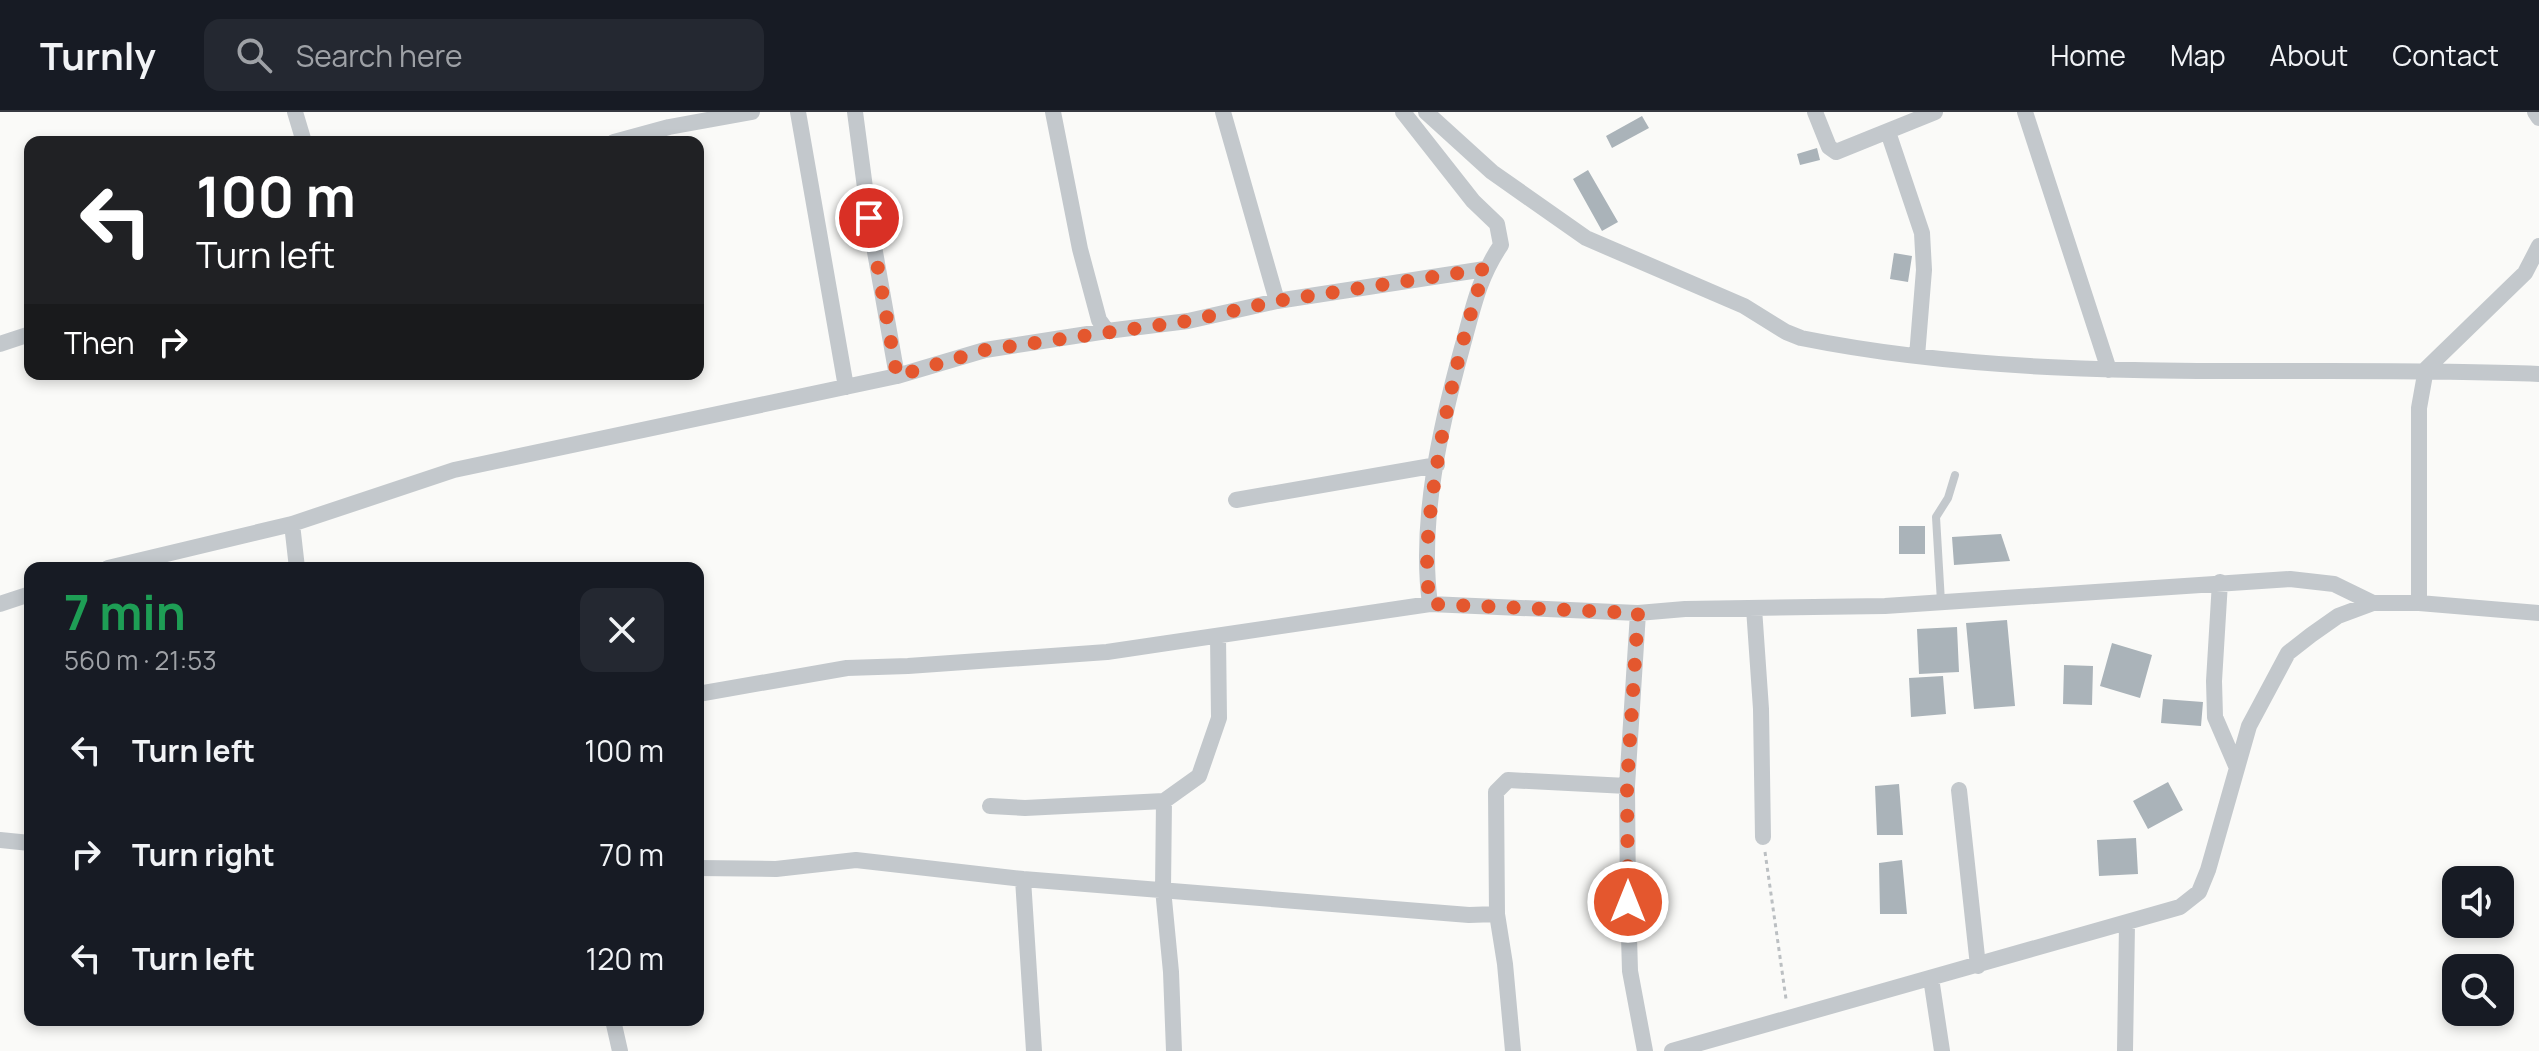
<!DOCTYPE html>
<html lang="en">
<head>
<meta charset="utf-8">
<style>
	body { margin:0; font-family:Manrope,sans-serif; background:#242831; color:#f1f3f6; height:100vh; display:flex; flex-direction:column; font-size:30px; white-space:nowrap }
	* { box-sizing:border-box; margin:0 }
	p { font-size:26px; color:#9ea1a6 }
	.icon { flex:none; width:44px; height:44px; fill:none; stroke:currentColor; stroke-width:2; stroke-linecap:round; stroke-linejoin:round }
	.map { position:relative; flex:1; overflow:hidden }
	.drawer { position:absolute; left:24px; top:450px; width:680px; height:464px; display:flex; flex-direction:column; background:#171b24; border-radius:16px; box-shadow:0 4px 12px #0003 }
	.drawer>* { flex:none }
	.banner { position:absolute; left:24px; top:24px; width:680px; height:244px; border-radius:16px; box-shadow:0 4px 12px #0003; background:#202124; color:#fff; overflow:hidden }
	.buttons { position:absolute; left:2442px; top:754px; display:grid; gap:16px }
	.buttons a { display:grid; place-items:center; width:72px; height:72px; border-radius:16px; background:#171b24; box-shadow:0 4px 12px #0003; font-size:40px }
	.pin { position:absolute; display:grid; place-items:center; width:68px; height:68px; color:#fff; margin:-34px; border:4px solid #fff; border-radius:50%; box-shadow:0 2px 8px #0007 }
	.me { position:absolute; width:88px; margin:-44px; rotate:0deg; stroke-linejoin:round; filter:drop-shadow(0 0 6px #0008) }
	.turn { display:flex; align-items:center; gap:28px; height:168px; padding:0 40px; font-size:36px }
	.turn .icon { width:104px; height:104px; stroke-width:2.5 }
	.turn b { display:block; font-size:56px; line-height:68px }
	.then { display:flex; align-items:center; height:76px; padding:0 40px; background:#0003; gap:16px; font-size:30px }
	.round { display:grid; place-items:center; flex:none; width:84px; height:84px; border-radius:16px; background:#242831 }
	.headline { display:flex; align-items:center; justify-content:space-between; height:136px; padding:0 40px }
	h1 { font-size:48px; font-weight:700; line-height:60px; color:#1e9e55 }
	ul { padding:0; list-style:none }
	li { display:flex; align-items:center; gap:24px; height:104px; padding:0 40px }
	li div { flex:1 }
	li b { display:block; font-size:30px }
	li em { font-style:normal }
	header { display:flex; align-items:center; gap:48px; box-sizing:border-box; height:112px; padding:0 40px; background:#171b24; border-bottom:2px solid #363941 }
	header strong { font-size:38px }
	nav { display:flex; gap:44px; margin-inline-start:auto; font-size:28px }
	.search { width:560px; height:72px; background:#242831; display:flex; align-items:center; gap:20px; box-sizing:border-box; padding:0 28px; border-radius:16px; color:#9ea1a6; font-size:30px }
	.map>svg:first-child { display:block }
	.building { fill:#aab3b9 }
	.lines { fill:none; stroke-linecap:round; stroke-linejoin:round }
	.path { stroke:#bbbfc2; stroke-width:3; stroke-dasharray:4 4; stroke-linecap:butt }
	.lane { stroke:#c3c8cc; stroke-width:8 }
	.street { stroke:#c3c8cc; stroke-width:16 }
	.route { stroke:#e4572e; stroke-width:14; stroke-dasharray:0 25.2 }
</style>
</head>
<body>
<header>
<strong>Turnly</strong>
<div class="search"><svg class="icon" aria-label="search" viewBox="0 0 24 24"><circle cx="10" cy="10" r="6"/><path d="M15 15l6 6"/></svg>Search here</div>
<nav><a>Home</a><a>Map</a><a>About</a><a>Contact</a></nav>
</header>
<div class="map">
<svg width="2539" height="939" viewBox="0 0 2539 939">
	<rect width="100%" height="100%" fill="#fafaf8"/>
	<path class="building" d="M1642 4 1649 16 1612 36 1606 24Z
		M1817 36 1820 48 1800 53 1797 42Z
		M1588 58 1618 110 1602 119 1573 67Z
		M1894 141 1912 144 1908 170 1890 167Z
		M1899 414H1925V442H1899Z
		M2001 422 2010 449 1954 453 1952 425Z
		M2007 508 2015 594 1974 597 1966 511Z
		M1957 515 1959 560 1919 562 1917 517Z
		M2112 531 2152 543 2140 586 2100 574Z
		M2064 553 2093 554 2092 593 2063 592Z
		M1943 564 1946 602 1911 605 1909 566Z
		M2163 587 2203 590 2201 614 2161 611Z
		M2168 670 2183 698 2148 717 2133 689Z
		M1899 672 1903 723H1877L1875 674Z
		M2136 726 2138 762 2099 764 2097 728Z
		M1902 748 1907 802H1880L1879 751Z"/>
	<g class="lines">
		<path class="path" d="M1765 740 1786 887"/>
		<path class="lane" d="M1941 490 1936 405 1948 386 1955 363"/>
		<path class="street" d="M295 0 304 30
			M798 0 846 275
			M855 0 869 106 897 264
			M1053 0 1080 137 1099 208 1107 219 1188 209 1277 189 1485 157
			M1223 0 1277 189
			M1403 0 1473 89 1497 112 1501 133C1478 167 1473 197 1462 236 1440 316 1419 410 1430 492
			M1426 0 1492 60 1586 126 1744 194 1786 220 1801 226C2044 275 2293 252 2539 262
			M1815 0 1829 35 1836 40 1935 0
			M2025 0 2109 258
			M2535 0 2539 6
			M1888 20 1922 121 1924 158 1917 244
			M614 30 669 15 752 0
			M0 232 30 222
			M1236 388 1437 353
			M292 412 297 456
			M108 456 292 412 454 358 897 264 985 238 1107 219
			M2220 470 2214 569 2215 605 2237 656
			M2419 491V296L2426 257 2525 161 2539 134
			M0 492 30 482
			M1754 496 1761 597 1763 725
			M1638 501 1627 674 1628 790 1630 859 1645 939
			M698 582 847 556 908 554 1107 540 1430 492 1638 501 1685 497 1885 494 2290 467 2334 472 2373 491
			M1959 678 1978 854
			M990 694 1025 696 1164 689
			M0 728 30 731
			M698 756 776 757 856 748 1023 767 1469 803 1497 802
			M1023 767 1034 939
			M1931 866 1942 939
			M613 908 620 939
			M1174 939 1171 860 1163 777 1164 689 1199 664 1219 606 1218 524
			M1513 939 1505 852 1497 802 1496 680 1508 668 1627 674
			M1672 939 2180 795 2199 780 2208 758 2249 614 2288 541 2311 523 2338 504 2373 491H2419L2539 501
			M2125 939 2127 812"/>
	</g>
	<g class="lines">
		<path class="route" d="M869 106 897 264 985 238 1188 209 1277 189 1485 157C1463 221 1448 286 1437 353 1430 399 1423 445 1430 492L1638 501 1627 674 1628 790"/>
	</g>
</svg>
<div class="buttons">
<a><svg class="icon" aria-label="sound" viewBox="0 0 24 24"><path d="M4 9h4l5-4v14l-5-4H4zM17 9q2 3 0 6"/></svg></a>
<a><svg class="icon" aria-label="search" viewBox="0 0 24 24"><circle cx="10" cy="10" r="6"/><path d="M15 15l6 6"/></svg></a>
</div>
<div class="pin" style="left:869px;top:106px;background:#d93025"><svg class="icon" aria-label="arrive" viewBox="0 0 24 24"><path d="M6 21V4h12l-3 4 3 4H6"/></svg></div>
<svg class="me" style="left:1628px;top:790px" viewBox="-20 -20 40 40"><circle r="17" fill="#e4572e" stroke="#fff" stroke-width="3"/><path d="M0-11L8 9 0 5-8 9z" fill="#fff"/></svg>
<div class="banner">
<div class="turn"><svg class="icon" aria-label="left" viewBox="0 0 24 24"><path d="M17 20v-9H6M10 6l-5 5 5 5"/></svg><div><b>100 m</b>Turn left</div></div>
<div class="then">Then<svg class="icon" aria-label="right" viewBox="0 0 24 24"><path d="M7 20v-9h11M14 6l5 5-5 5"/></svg></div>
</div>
<section class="drawer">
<div class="headline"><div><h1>7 min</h1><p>560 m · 21:53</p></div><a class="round"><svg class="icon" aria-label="close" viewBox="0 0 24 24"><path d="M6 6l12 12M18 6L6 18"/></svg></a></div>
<ul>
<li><svg class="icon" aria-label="left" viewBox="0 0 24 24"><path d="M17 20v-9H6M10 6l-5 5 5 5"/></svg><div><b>Turn left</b></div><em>100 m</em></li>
<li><svg class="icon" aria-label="right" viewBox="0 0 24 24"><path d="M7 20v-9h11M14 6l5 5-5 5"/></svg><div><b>Turn right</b></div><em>70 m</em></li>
<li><svg class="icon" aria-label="left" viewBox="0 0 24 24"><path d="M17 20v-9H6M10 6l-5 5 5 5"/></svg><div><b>Turn left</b></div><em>120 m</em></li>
</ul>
</section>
</div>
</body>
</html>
